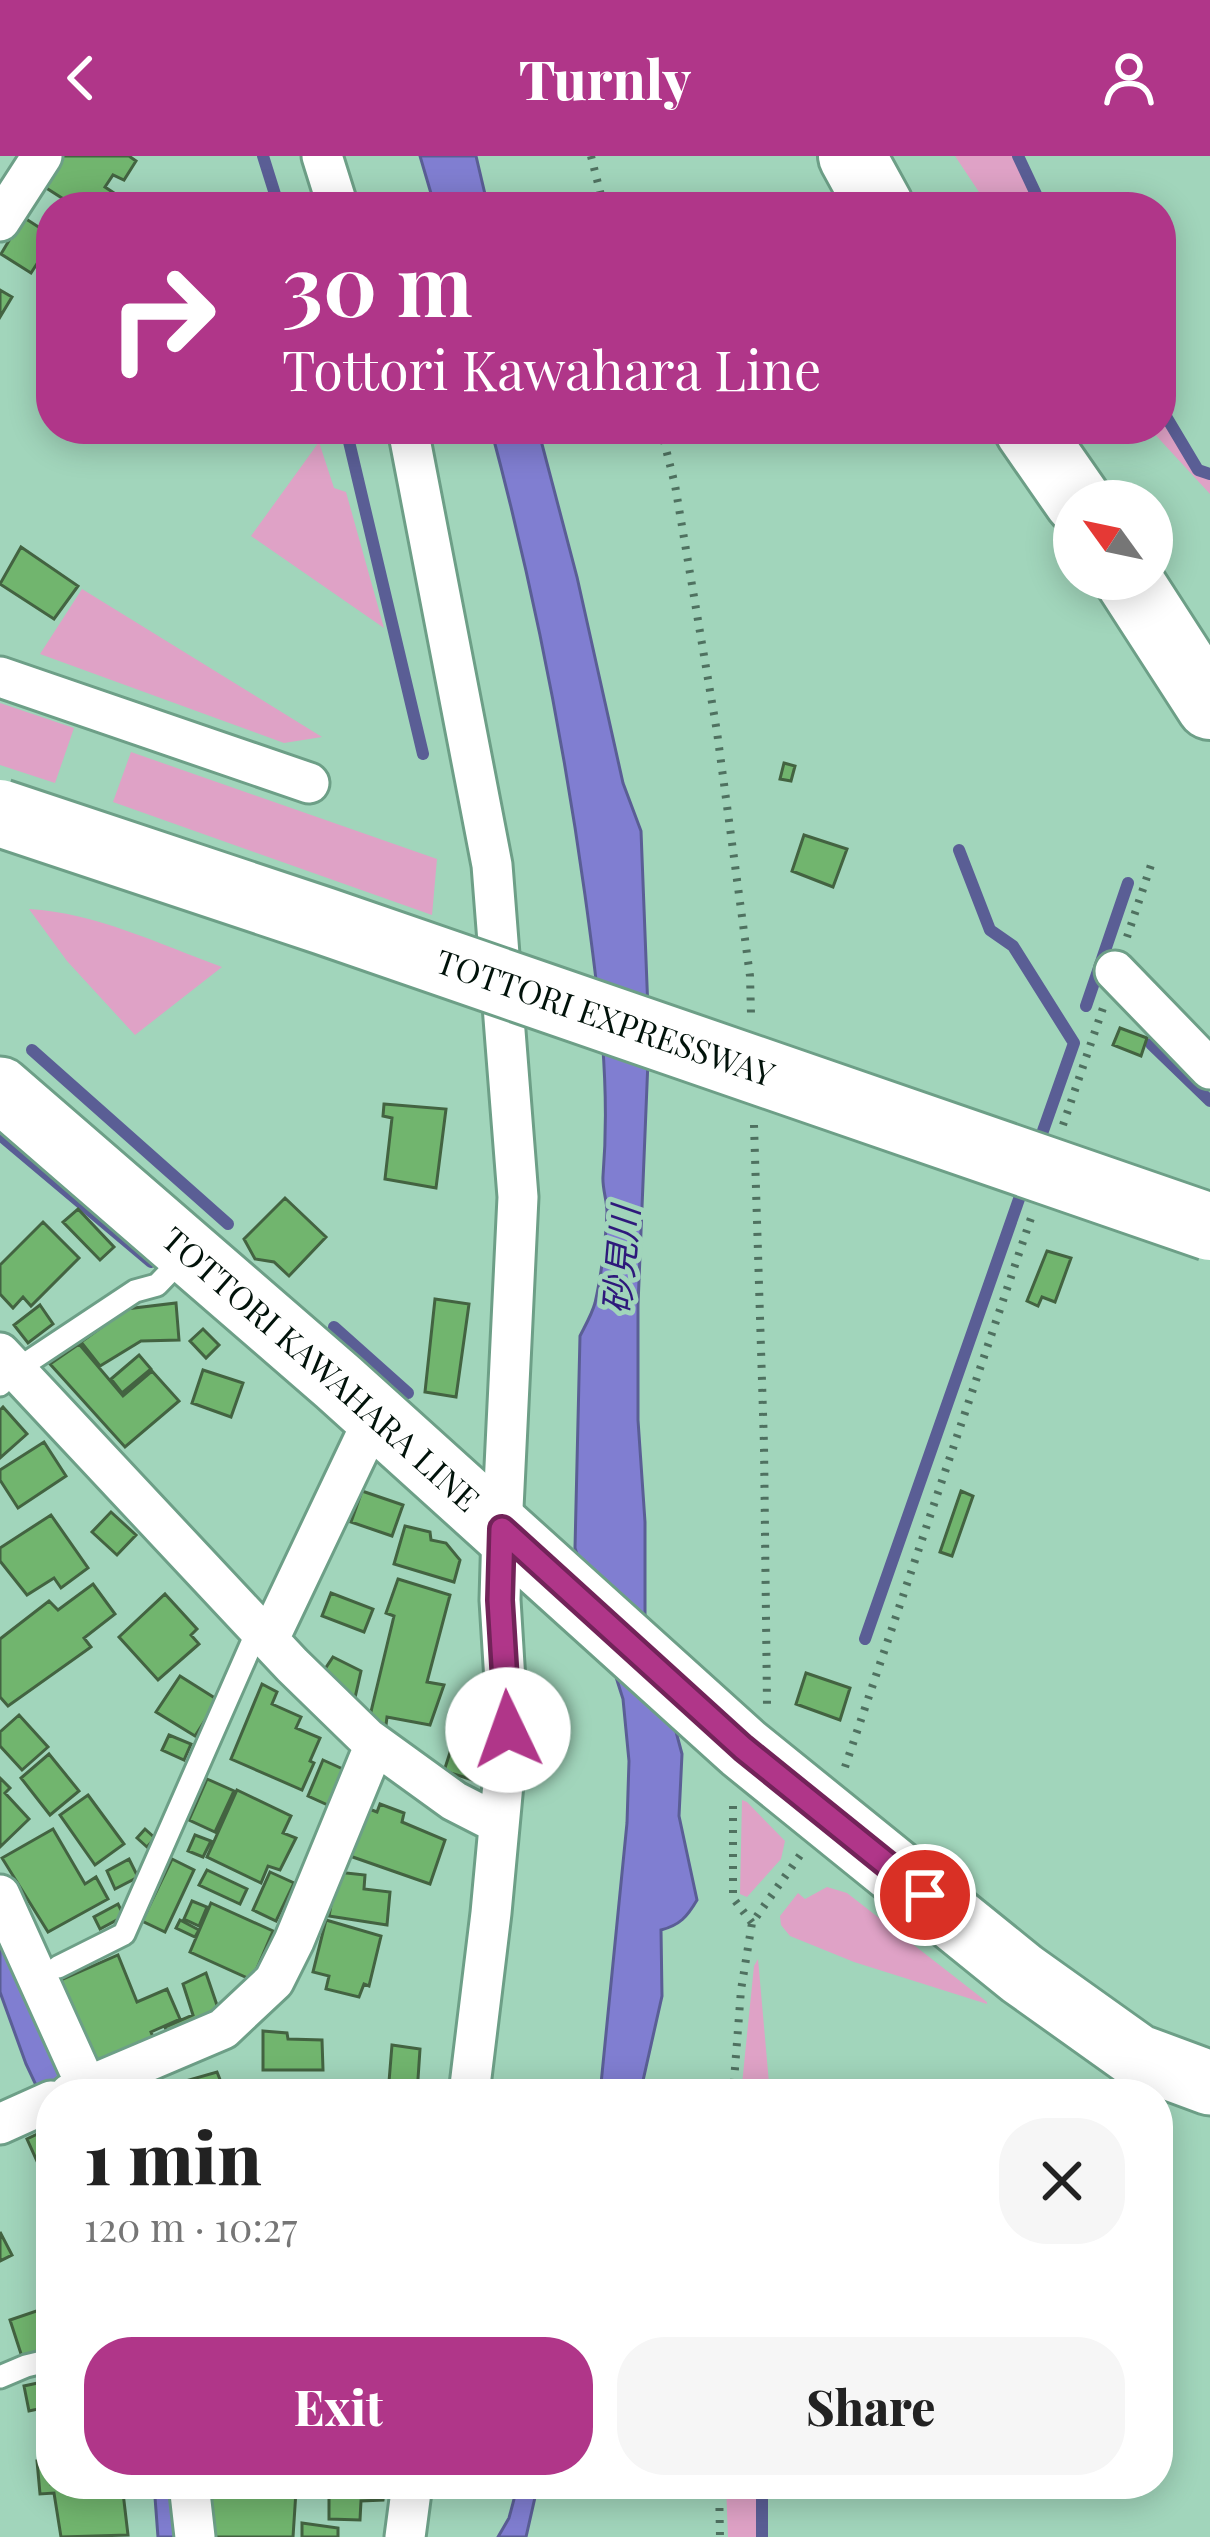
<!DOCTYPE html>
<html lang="en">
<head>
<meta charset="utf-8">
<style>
	body { margin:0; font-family:"Playfair Display","Noto Sans JP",serif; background:#f6f6f6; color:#222; height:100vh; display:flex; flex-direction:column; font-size:45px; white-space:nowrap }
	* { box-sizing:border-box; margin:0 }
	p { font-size:39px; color:#767676 }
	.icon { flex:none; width:66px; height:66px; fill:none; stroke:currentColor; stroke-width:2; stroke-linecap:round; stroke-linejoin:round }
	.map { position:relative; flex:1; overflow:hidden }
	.details { position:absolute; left:36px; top:1923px; width:1137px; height:420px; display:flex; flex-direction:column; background:#fff; border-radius:48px; box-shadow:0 6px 30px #0003 }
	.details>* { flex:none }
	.banner { position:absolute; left:36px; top:36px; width:1140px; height:252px; border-radius:48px; box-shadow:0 6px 30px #0003; background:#b03689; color:#fff; overflow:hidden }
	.needle { width:78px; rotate:303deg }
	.buttons { position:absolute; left:1053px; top:324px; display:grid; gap:24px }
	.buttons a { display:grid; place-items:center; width:120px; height:120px; border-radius:50%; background:#fff; box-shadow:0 6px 30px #0003; font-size:60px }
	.pin { position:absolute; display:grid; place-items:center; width:102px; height:102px; color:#fff; margin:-51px; border:6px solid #fff; border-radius:50%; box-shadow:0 3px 12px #0007 }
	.me { position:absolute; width:132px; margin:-66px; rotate:357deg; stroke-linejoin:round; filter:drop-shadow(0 0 9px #0008) }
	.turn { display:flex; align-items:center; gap:42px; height:252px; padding:0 48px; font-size:54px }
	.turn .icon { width:156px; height:156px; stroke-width:2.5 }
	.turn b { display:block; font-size:84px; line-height:102px }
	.round { display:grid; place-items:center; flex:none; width:126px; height:126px; border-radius:48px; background:#f6f6f6 }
	.headline { display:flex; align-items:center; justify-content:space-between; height:204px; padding:0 48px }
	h1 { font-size:72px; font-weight:800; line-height:90px }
	.action { display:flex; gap:24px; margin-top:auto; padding:24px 48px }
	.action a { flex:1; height:138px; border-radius:48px; background:#b03689; color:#fff; font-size:48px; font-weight:800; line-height:138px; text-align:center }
	.action a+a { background:#f6f6f6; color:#222 }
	header { display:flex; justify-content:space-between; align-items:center; height:156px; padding:0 48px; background:#b03689; color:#fff; font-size:54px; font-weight:800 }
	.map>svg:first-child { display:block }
	.green { fill:#dfa2c6 }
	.water { fill:#807ed1; stroke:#5a5e95; stroke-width:3 }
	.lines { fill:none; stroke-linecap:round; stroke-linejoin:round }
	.stream { stroke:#5a5e95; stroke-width:12 }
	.building { fill:#71b56e; stroke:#436341; stroke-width:3 }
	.lane-casing { stroke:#6d9f87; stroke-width:27 }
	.street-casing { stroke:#6d9f87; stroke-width:45 }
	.primary-casing { stroke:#6d9f87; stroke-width:69 }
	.highway-casing { stroke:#6d9f87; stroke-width:72 }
	.path { stroke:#4f7160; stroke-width:8; stroke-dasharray:3 9; stroke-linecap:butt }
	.lane { stroke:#fff; stroke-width:21 }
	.street { stroke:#fff; stroke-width:39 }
	.primary { stroke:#fff; stroke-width:63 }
	.highway { stroke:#fff; stroke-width:66 }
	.highway-bridge-casing { stroke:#6d9f87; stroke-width:72; stroke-linecap:butt }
	.highway-bridge { stroke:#fff; stroke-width:66 }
	.route-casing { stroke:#722359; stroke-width:30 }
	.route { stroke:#b03689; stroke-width:21 }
	.labels { text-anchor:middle; stroke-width:10; stroke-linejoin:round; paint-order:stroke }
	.street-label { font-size:33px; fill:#01120a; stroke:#a1d5bb }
	.water-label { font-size:36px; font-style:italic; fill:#2e197b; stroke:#a1d5bb }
</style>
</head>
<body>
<header><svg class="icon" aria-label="back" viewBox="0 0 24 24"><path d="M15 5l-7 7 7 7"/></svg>Turnly<svg class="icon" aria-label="person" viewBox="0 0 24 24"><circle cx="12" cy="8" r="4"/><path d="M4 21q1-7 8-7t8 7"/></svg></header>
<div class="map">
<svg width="1210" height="2381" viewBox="0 0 1210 2381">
	<rect width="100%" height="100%" fill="#a1d5bb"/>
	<path class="green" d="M955 0H1014L1039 51H989Z
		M1161 258 1197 318 1210 322V338L1150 273H1161Z
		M319 286 334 332 346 336 384 472 251 380Z
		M82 433 322 581 284 587 40 498Z
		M0 547 74 572 55 627 0 609Z
		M131 596 437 703 432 759 113 646Z
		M29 753C96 757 159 788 222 811L135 879 67 805Z
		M742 1644 747 1646 785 1685 781 1703 747 1741 740 1738Z
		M827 1731 847 1737 987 1846V1848L854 1806 790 1780 781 1769 780 1760 798 1737 805 1743Z
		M758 1803 770 1938H741L754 1810Z
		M726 2328H759V2381H728Z"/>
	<path class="water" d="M420 0H476L488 51H435Z
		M491 273H538L577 421 623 627 641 675 649 880 638 1149V1264L645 1366V1460L682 1598 679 1660 697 1744C687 1761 680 1769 661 1774L662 1840 640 1938H600L627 1667 629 1605 623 1543 575 1392 580 1180C585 1170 592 1158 595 1147 601 1121 606 1083 607 1056 607 1044 602 1032 603 1020 611 923 598 835 585 739 563 581 532 426 491 273Z
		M0 1768 71 1938 51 1961 26 1908 0 1836Z
		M154 2328H179L185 2381H158Z
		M518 2328H538L526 2381H498L509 2362Z"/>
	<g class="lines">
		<path class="stream" d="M263 0 279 51
			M1018 0 1042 51
			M1161 252 1198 314 1210 318
			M346 273 423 598
			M959 694 990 774 1013 790 1074 887 1038 989
			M1086 850 1128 727
			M1151 888 1210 945
			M32 894 228 1068
			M0 979 151 1106
			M334 1171 408 1237
			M865 1483 1025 1026
			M762 2381V2328"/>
	</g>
	<path class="building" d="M58 0H129L136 5 124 24 113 19 105 31 123 43 118 51H76L40 28Z
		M23 61 51 79V86L31 117 1 98Z
		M0 134 12 141 0 161Z
		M21 391 78 430 54 463 0 428Z
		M784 607 795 610 791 625 780 623Z
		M804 679 847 693 833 731 792 715Z
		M1120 872 1147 882 1141 900 1113 889Z
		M384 948 446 953 436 1032 385 1023 392 962 383 960Z
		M285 1042 326 1081 289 1120 274 1106 255 1103 244 1083Z
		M78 1053 114 1091 100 1104 63 1066Z
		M43 1066 79 1102 31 1150 23 1141 13 1152 0 1138V1109Z
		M1047 1095 1071 1102 1055 1146 1042 1141 1038 1150 1027 1145Z
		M435 1143 469 1148 456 1241 425 1236Z
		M176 1147 179 1184 141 1185 100 1210 81 1186 126 1153Z
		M40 1149 53 1168 28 1187 14 1169Z
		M203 1173 219 1189 206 1202 190 1185Z
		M79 1188 123 1240 152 1215 179 1245 125 1291 50 1208Z
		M139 1199 151 1213 122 1237 111 1223Z
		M203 1214 243 1227 231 1261 192 1247Z
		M3 1251 27 1278 0 1302V1254Z
		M44 1286 66 1320 18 1352 0 1324V1314Z
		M362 1335 403 1349 392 1380 351 1366Z
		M961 1335 973 1340 952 1400 940 1396Z
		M111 1356 136 1379 117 1399 92 1376Z
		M51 1359 88 1412 61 1432 54 1422 27 1439 0 1405V1392Z
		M405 1370 430 1376 431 1384 446 1387 460 1404 454 1426 394 1408Z
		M398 1423 450 1439 427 1526 444 1529 430 1569 387 1561 386 1569 369 1564 394 1460 386 1457Z
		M93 1428 115 1458 84 1482 91 1491 8 1550 0 1541V1483L49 1445 58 1454Z
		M331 1437 373 1453 364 1476 322 1460Z
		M165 1438 197 1473 191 1479 199 1488 158 1524 119 1481Z
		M333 1501 361 1515 354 1546 323 1516Z
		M806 1517 850 1532 840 1564 796 1548Z
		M180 1520 218 1544 195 1580 156 1556Z
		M262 1528 277 1536 272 1548 301 1561 296 1572 320 1582 310 1605 314 1607 302 1634 231 1603Z
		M19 1559 48 1591 22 1614 0 1590V1576Z
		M169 1579 191 1588 184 1604 162 1594Z
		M455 1581 484 1589 473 1624 444 1615Z
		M49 1598 79 1635 50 1659 21 1622Z
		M323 1604 345 1614 330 1650 308 1640Z
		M0 1622 10 1632 5 1637 29 1663 0 1691Z
		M207 1623 234 1635 215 1676 189 1664Z
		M237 1634 291 1660 283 1677 296 1682 280 1714 268 1710 261 1727 207 1701Z
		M88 1639 124 1688 95 1709 60 1659Z
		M380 1648 404 1657 402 1666 445 1684 430 1728 347 1699 364 1651 377 1656Z
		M53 1673 85 1728 96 1721 108 1743 48 1776 2 1702Z
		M145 1673 155 1682 147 1691 137 1682Z
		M195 1679 211 1685 203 1701 188 1695Z
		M129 1703 138 1721 115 1733 107 1715Z
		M172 1703 194 1714 165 1776 142 1765Z
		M207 1714 247 1733 240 1748 199 1729Z
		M270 1716 294 1727 276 1765 253 1754Z
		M337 1716 365 1719 364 1733 390 1736 387 1769 329 1760Z
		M192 1745 207 1751 199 1770 184 1763Z
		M211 1747 273 1775 252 1824 190 1796Z
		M118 1748 124 1760 100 1773 94 1761Z
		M180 1764 199 1774 195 1781 176 1772Z
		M326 1764 381 1780 369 1830 364 1828 359 1841 326 1833 329 1820 313 1816Z
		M118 1799 137 1846 167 1833 180 1863 151 1876 155 1886 92 1913 90 1894 61 1824Z
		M206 1817 221 1861 169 1882 165 1871 193 1859 183 1828Z
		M263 1875 287 1877 288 1883 322 1884 323 1914H263Z
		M392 1889 420 1893 417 1938H388Z
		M217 1916 223 1931 200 1938H186L182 1926Z
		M290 1930 371 1935V1938H289Z
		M48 1973 51 1980V2022L46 2025 27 1983Z
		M0 2076 12 2099 0 2105Z
		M51 2150V2194L23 2204 10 2164Z
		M51 2224V2258L39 2261 38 2253 29 2255 24 2230Z
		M51 2262V2289L47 2290 41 2263Z
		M51 2304V2328H122L128 2379 61 2381 54 2337 40 2338 37 2305Z
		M212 2332 296 2335 293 2381H210Z
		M329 2335H368L384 2337 383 2344 361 2345 360 2364 329 2363Z
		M302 2367 338 2372V2381H302Z"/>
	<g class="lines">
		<defs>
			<path id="lane" d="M0 1229 16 1214 135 1135 157 1129 184 1101
				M58 1811 124 1778 258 1473
				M0 2221 26 2210 51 2204"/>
			<path id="street" d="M322 0 338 51
				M0 65 42 0
				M408 273 492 709 518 1041 502 1373 500 1444 508 1574 491 1757 469 1938
				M0 521 309 627
				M1115 815 1210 913
				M0 1197 292 1509 367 1582 454 1645 499 1668
				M269 1483 375 1260
				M0 1739 90 1938
				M70 1938 223 1873 274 1825 294 1785 375 1588
				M0 1968 51 1945
				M189 2328 195 2381
				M405 2381 412 2328"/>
			<g id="primary">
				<path id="s1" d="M0 933 338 1226 743 1592 1022 1818 1137 1900 1210 1927"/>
			</g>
			<path id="highway" d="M852 0 880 51
				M1028 273 1078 345
				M1128 423 1210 550"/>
		</defs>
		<use href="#lane" class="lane-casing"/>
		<use href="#street" class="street-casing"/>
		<use href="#primary" class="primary-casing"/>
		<use href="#highway" class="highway-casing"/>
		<path class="path" d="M591 0 604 51
			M661 273 675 329 717 576 750 820 751 858
			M1127 781 1153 703
			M754 969 764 1289 767 1548
			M1063 969 1103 852
			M845 1611 1031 1062
			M733 1650V1742L752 1767
			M733 1938 741 1834 752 1767 801 1698
			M719 2328 720 2381"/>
		<use href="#lane" class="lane"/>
		<use href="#street" class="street"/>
		<use href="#primary" class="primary"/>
		<use href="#highway" class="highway"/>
		<defs>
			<g id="highway-bridge">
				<path id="s2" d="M0 657 324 765 1210 1071"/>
			</g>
		</defs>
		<use href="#highway-bridge" class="highway-bridge-casing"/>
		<use href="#highway-bridge" class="highway-bridge"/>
	</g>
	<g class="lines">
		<defs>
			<path id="route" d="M508 1574 500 1444 502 1373 743 1592 925 1739"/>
		</defs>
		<use href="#route" class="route-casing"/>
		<use href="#route" class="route"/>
	</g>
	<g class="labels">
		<g class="street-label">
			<text dy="12" stroke="none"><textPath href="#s2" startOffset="639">TOTTORI EXPRESSWAY</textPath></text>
			<text dy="12" stroke="none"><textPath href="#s1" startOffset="426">TOTTORI KAWAHARA LINE</textPath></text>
		</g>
		<g class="water-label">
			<text transform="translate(621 1104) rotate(-85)" y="13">砂見川</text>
		</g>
	</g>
</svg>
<div class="buttons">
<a><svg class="needle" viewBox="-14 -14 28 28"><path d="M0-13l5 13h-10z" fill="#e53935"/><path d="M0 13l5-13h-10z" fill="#767676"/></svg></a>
</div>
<div class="pin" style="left:925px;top:1739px;background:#d93025"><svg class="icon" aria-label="arrive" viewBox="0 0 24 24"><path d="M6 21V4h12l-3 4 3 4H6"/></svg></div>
<svg class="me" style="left:508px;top:1574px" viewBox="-20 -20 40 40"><circle r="19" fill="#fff"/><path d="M0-13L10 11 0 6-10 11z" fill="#b03689"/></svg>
<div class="banner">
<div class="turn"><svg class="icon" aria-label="right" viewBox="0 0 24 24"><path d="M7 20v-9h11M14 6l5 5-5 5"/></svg><div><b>30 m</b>Tottori Kawahara Line</div></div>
</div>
<section class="details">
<div class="headline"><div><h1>1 min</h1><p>120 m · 10:27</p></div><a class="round"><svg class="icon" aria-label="close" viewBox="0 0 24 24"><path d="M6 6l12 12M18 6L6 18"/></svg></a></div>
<div class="action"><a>Exit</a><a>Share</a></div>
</section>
</div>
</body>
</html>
